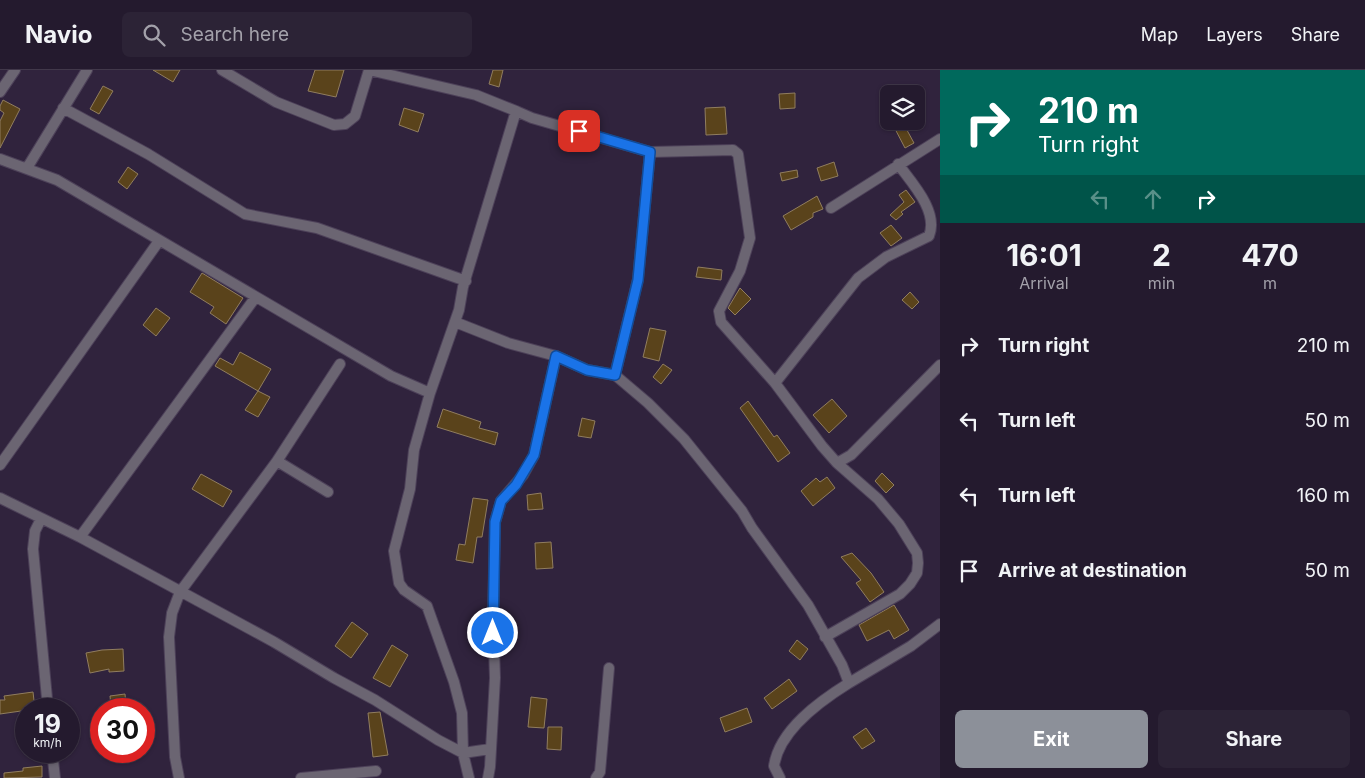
<!DOCTYPE html>
<html lang="en">
<head>
<meta charset="utf-8">
<style>
	body { margin:0; font-family:Inter,sans-serif; background:#2c2336; color:#f1f3f6; height:100vh; display:flex; flex-direction:column; font-size:19px; white-space:nowrap }
	* { box-sizing:border-box; margin:0 }
	p { font-size:16px; color:#a3a1aa }
	.icon { flex:none; width:28px; height:28px; fill:none; stroke:currentColor; stroke-width:2; stroke-linecap:round; stroke-linejoin:round }
	.map { position:relative; flex:1; overflow:hidden }
	.side { display:flex; flex-direction:column; background:#241a2e; width:425px }
	.side>* { flex:none }
	.top-card { background:#00695c; color:#fff; overflow:hidden }
	.buttons { position:absolute; left:880px; top:15px; display:grid; gap:10px }
	.buttons a { display:grid; place-items:center; width:45px; height:45px; border-radius:8px; background:#241a2e; box-shadow:0 1px 4px #0004,0 0 0 1px #41384a; font-size:25px }
	.speed { position:absolute; left:15px; top:628px; display:flex; gap:10px; font-size:25px; font-weight:700; text-align:center }
	.speed>* { display:grid; place-content:center; width:65px; height:65px; border-radius:50%; background:#241a2e; box-shadow:0 1px 4px #0004,0 0 0 1px #41384a; line-height:1 }
	.speed small { font-size:12px; font-weight:400 }
	.speed .limit { border:8px solid #d22; background:#fff; color:#111 }
	.pin { position:absolute; display:grid; place-items:center; width:42px; height:42px; color:#fff; margin:-21px; border-radius:10px; box-shadow:0 2px 8px #0006 }
	.me { position:absolute; width:55px; margin:-28px; rotate:0deg; stroke-linejoin:round; filter:drop-shadow(0 0 4px #0008) }
	.turn { display:flex; align-items:center; gap:18px; height:105px; padding:0 15px; font-size:22px }
	.turn .icon { width:65px; height:65px; stroke-width:2.5 }
	.turn b { display:block; font-size:35px; line-height:42px }
	.lanes { display:flex; align-items:center; height:48px; padding:0 15px; background:#0003; justify-content:center; gap:25px; direction:ltr }
	.lanes .off { opacity:.35 }
	.eta { display:flex; justify-content:space-evenly; align-items:center; height:85px; text-align:center }
	.eta b { font-size:30px; font-weight:700; line-height:35px }
	.action { display:flex; gap:10px; margin-top:auto; padding:10px 15px }
	.action a { flex:1; height:58px; border-radius:8px; background:#8c9099; color:#fff; font-size:20px; font-weight:700; line-height:58px; text-align:center }
	.action a+a { background:#2c2336; color:#f1f3f6 }
	ul { padding:0; list-style:none }
	li { display:flex; align-items:center; gap:15px; height:75px; padding:0 15px }
	li div { flex:1 }
	li b { display:block; font-size:19px }
	li em { font-style:normal }
	header { display:flex; align-items:center; gap:30px; box-sizing:border-box; height:70px; padding:0 25px; background:#241a2e; border-bottom:1px solid #41384a }
	header strong { font-size:24px }
	nav { display:flex; gap:28px; margin-inline-start:auto; font-size:18px }
	.search { width:350px; height:45px; background:#2c2336; display:flex; align-items:center; gap:12px; box-sizing:border-box; padding:0 18px; border-radius:8px; color:#a3a1aa; font-size:19px }
	main { display:flex; flex:1; min-height:0 }
	.map>svg:first-child { display:block }
	.building { fill:#5a431b; stroke:#907d5f }
	.lines { fill:none; stroke-linecap:round; stroke-linejoin:round }
	.minor-casing { stroke:#4d4159; stroke-width:12 }
	.minor { stroke:#6b6572; stroke-width:10 }
	.route-casing { stroke:#114b97; stroke-width:12 }
	.route { stroke:#1a73e8; stroke-width:9 }
</style>
</head>
<body>
<header>
<strong>Navio</strong>
<div class="search"><svg class="icon" aria-label="search" viewBox="0 0 24 24"><circle cx="10" cy="10" r="6"/><path d="M15 15l6 6"/></svg>Search here</div>
<nav><a>Map</a><a>Layers</a><a>Share</a></nav>
</header>
<main>
<div class="map">
<svg width="940" height="708" viewBox="0 0 940 708">
	<rect width="100%" height="100%" fill="#30233d"/>
	<path class="building" d="M153 0H180L173 12Z
		M315 0H344L336 27 308 21Z
		M493 0H503L499 17 489 14Z
		M103 16 113 21 99 44 90 39Z
		M795 23V38L780 39 779 24Z
		M3 30 20 39 0 78V51L4 43 0 40V36Z
		M725 37 727 64 706 65 705 38Z
		M404 38 424 44 418 62 399 55Z
		M902 51 914 73 905 78 893 55Z
		M834 92 838 106 821 111 817 98Z
		M128 97 138 104 127 119 118 112Z
		M797 100 798 107 782 111 780 103Z
		M906 120 915 132 901 142 903 144 896 150 890 145 904 132 899 125Z
		M817 126 823 139 813 143V147L791 160 783 146Z
		M891 155 902 168 891 176 880 163Z
		M698 197 722 200 721 210 696 207Z
		M202 203 243 228 226 254 210 243 214 237 190 222Z
		M740 218 751 229 735 245 728 238Z
		M910 222 919 232 912 239 902 230Z
		M156 238 170 248 156 266 143 255Z
		M650 258 666 261 659 291 643 287Z
		M240 282 271 299 258 321 215 296 220 288 233 295Z
		M663 294 672 300 661 314 653 307Z
		M258 321 270 327 258 347 245 340Z
		M832 329 847 346 829 363 813 345Z
		M748 331 774 367 777 365 790 383 778 392 740 338Z
		M443 339 481 352 479 358 498 363 495 375 437 357Z
		M582 348 595 351 591 368 578 366Z
		M882 403 894 415 886 423 875 411Z
		M201 404 232 421 223 437 192 419Z
		M827 407 835 418 813 436 801 421 816 408 820 412Z
		M541 423 543 439 528 440 527 425Z
		M473 428 488 430 482 467H477L473 493 456 490 459 474 465 475Z
		M551 472 553 498 536 499 535 473Z
		M852 483 871 503 884 522 870 532 856 513 861 510 841 487Z
		M894 535 909 560 894 569 889 560 867 571 859 555Z
		M352 552 368 564 351 588 335 576Z
		M797 570 808 579 800 590 789 581Z
		M392 575 408 585 390 617 373 608Z
		M123 579 124 601 109 602V599L90 603 86 583 102 580Z
		M789 609 797 621 772 639 764 628Z
		M33 622 35 639 0 644V630H5L4 626Z
		M125 624 126 636 111 637 110 626Z
		M531 627 547 629 544 658 528 657Z
		M747 638 752 652 725 662 720 648Z
		M380 642 388 685 373 687 368 643Z
		M548 657H562L561 680 547 679Z
		M866 658 875 671 862 679 853 667Z
		M42 696V707L4 708V703L23 701V698Z"/>
	<g class="lines">
		<defs>
			<path id="minor" d="M222 0 276 32 334 55 345 54 355 46 369 0
				M369 0 476 25 516 41 463 217 459 240 430 323 414 380 410 419 394 481 399 513 404 520 427 536 454 612 462 643 463 683 469 708
				M0 22 15 0
				M63 38 148 84 245 144 317 158 466 211
				M516 41 532 48 650 82 733 80 738 84 750 168 740 201 719 241 721 252 775 313 822 376 837 393 878 429 899 454 917 483 918 493 917 503 910 514 900 524 825 567
				M0 89 57 110 391 306 430 323
				M27 98 87 0
				M831 138 940 69
				M455 252 508 273 556 286 587 300 615 305 648 333 684 369 742 441 752 458 808 535 842 595 849 613C820 631 779 660 774 696L780 708
				M615 305 638 209 650 82
				M775 313 858 208 886 187 929 166C939 141 911 112 898 94
				M277 391 328 422
				M837 393 851 385 940 295
				M0 395 159 171
				M0 428 80 467 274 572 334 608 375 630 438 670 463 683 490 679
				M41 449 35 461 33 479 48 639
				M80 467 255 228
				M849 613 911 576 940 554
				M52 681 55 708
				M179 708 175 687 169 567 172 543 180 522 277 391 340 294
				M301 708 376 701
				M488 708 490 697 495 608 493 548 495 452 501 431 523 405 534 385 556 286
				M596 708 600 702 609 598"/>
		</defs>
		<use href="#minor" class="minor-casing"/>
		<use href="#minor" class="minor"/>
	</g>
	<g class="lines">
		<defs>
			<path id="route" d="M493 563 495 452 501 431 516 415 534 385 556 286 587 300 615 305 638 210 650 82 579 61"/>
		</defs>
		<use href="#route" class="route-casing"/>
		<use href="#route" class="route"/>
	</g>
</svg>
<div class="buttons">
<a><svg class="icon" aria-label="layers" viewBox="0 0 24 24"><path d="M12 4l9 5-9 5-9-5zM3 14l9 5 9-5"/></svg></a>
</div>
<div class="speed"><div>19<small>km/h</small></div><div class="limit">30</div></div>
<div class="pin" style="left:579px;top:61px;background:#d93025"><svg class="icon" aria-label="arrive" viewBox="0 0 24 24"><path d="M6 21V4h12l-3 4 3 4H6"/></svg></div>
<svg class="me" style="left:493px;top:563px" viewBox="-20 -20 40 40"><circle r="17" fill="#1a73e8" stroke="#fff" stroke-width="3"/><path d="M0-11L8 9 0 5-8 9z" fill="#fff"/></svg>
</div>
<section class="side">
<div class="top-card">
<div class="turn"><svg class="icon" aria-label="right" viewBox="0 0 24 24"><path d="M7 20v-9h11M14 6l5 5-5 5"/></svg><div><b>210 m</b>Turn right</div></div>
<div class="lanes"><svg class="icon off" aria-label="left" viewBox="0 0 24 24"><path d="M17 20v-9H6M10 6l-5 5 5 5"/></svg><svg class="icon off" aria-label="ahead" viewBox="0 0 24 24"><path d="M12 20V5M6 11l6-6 6 6"/></svg><svg class="icon" aria-label="right" viewBox="0 0 24 24"><path d="M7 20v-9h11M14 6l5 5-5 5"/></svg></div>
</div>
<div class="eta">
<div><b>16:01</b><p>Arrival</p></div>
<div><b>2</b><p>min</p></div>
<div><b>470</b><p>m</p></div>
</div>
<ul>
<li><svg class="icon" aria-label="right" viewBox="0 0 24 24"><path d="M7 20v-9h11M14 6l5 5-5 5"/></svg><div><b>Turn right</b></div><em>210 m</em></li>
<li><svg class="icon" aria-label="left" viewBox="0 0 24 24"><path d="M17 20v-9H6M10 6l-5 5 5 5"/></svg><div><b>Turn left</b></div><em>50 m</em></li>
<li><svg class="icon" aria-label="left" viewBox="0 0 24 24"><path d="M17 20v-9H6M10 6l-5 5 5 5"/></svg><div><b>Turn left</b></div><em>160 m</em></li>
<li><svg class="icon" aria-label="arrive" viewBox="0 0 24 24"><path d="M6 21V4h12l-3 4 3 4H6"/></svg><div><b>Arrive at destination</b></div><em>50 m</em></li>
</ul>
<div class="action"><a>Exit</a><a>Share</a></div>
</section>
</main>
</body>
</html>
